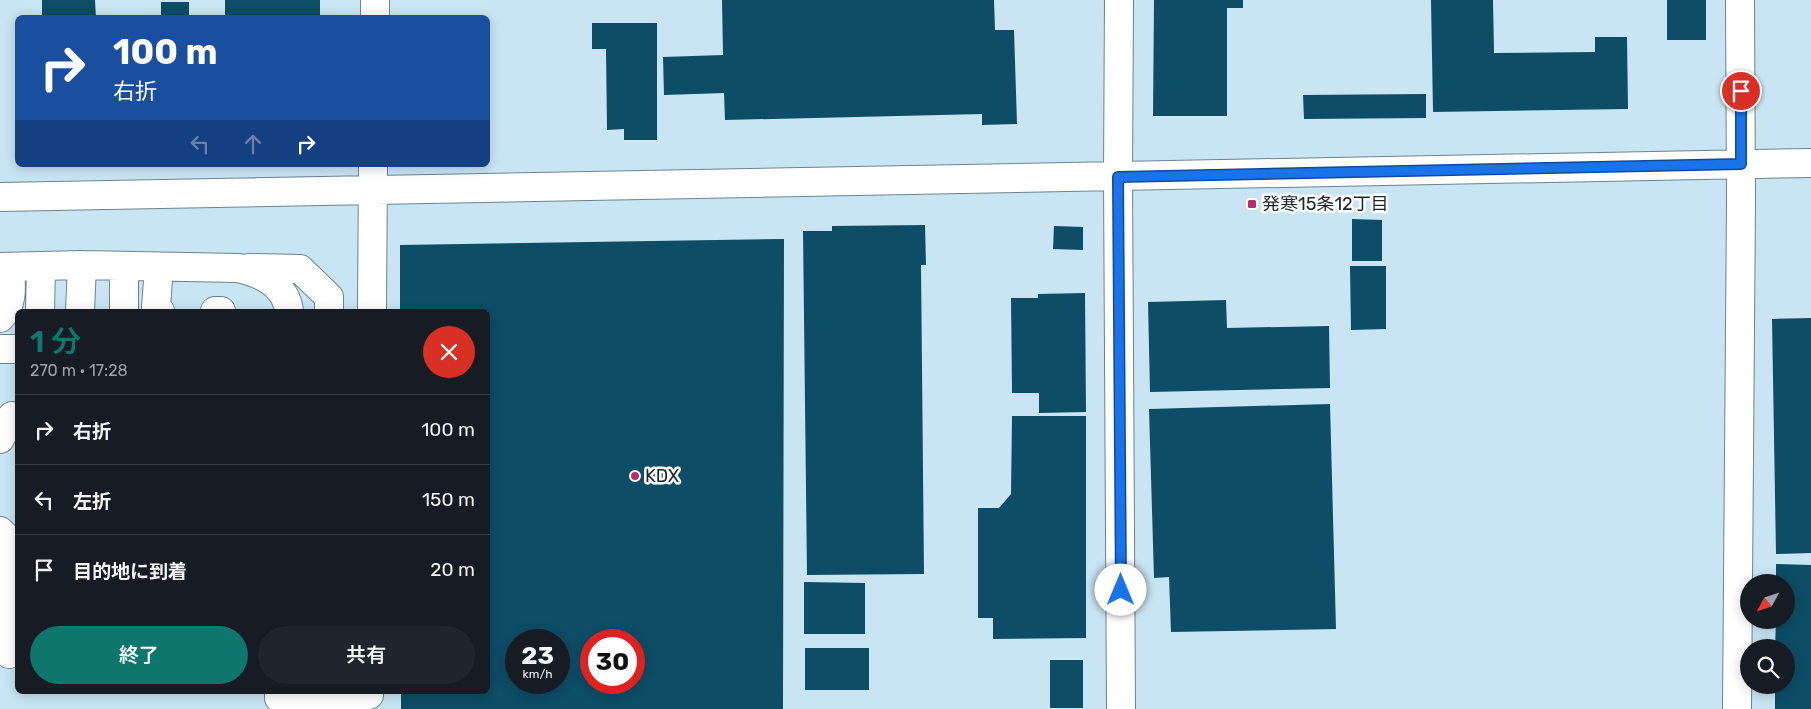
<!DOCTYPE html>
<html lang="ja">
<head>
<meta charset="utf-8">
<style>
	body { margin:0; font-family:Rubik,"Noto Sans JP",sans-serif; background:#20242c; color:#f1f3f6; height:100vh; display:flex; flex-direction:column; font-size:19px; white-space:nowrap }
	* { box-sizing:border-box; margin:0 }
	p { font-size:16px; color:#9ea1a6 }
	.icon { flex:none; width:28px; height:28px; fill:none; stroke:currentColor; stroke-width:2; stroke-linecap:round; stroke-linejoin:round }
	.map { position:relative; flex:1; overflow:hidden }
	.sheet { position:absolute; left:15px; top:309px; width:475px; height:385px; display:flex; flex-direction:column; background:#171b24; border-radius:8px; box-shadow:0 2px 12px #0003 }
	.sheet>* { flex:none }
	.guide { position:absolute; left:15px; top:15px; width:475px; height:152px; border-radius:8px; box-shadow:0 2px 12px #0003; background:#1a4fa0; color:#fff; overflow:hidden }
	.needle { width:32px; rotate:230deg }
	.buttons { position:absolute; left:1740px; top:574px; display:grid; gap:10px }
	.buttons a { display:grid; place-items:center; width:55px; height:55px; border-radius:50%; background:#171b24; box-shadow:0 2px 12px #0003; font-size:25px }
	.speed { position:absolute; left:505px; top:629px; display:flex; gap:10px; font-size:25px; font-weight:700; text-align:center }
	.speed>* { display:grid; place-content:center; width:65px; height:65px; border-radius:50%; background:#171b24; box-shadow:0 2px 12px #0003; line-height:1 }
	.speed small { font-size:12px; font-weight:400 }
	.speed .limit { border:8px solid #d22; background:#fff; color:#111 }
	.pin { position:absolute; display:grid; place-items:center; width:42px; height:42px; color:#fff; margin:-21px; border:2px solid #fff; border-radius:50%; box-shadow:0 1px 5px #0007 }
	.me { position:absolute; width:55px; margin:-28px; rotate:0deg; stroke-linejoin:round; filter:drop-shadow(0 0 4px #0008) }
	.turn { display:flex; align-items:center; gap:18px; height:105px; padding:0 15px; font-size:22px }
	.turn .icon { width:65px; height:65px; stroke-width:2.5 }
	.turn b { display:block; font-size:35px; line-height:42px }
	.lanes { display:flex; align-items:center; height:48px; padding:0 15px; background:#0003; justify-content:center; gap:25px; direction:ltr }
	.lanes .off { opacity:.35 }
	.round { display:grid; place-items:center; flex:none; width:52px; height:52px; border-radius:26px; background:#20242c }
	.overview { display:flex; align-items:center; justify-content:space-between; height:85px; padding:0 15px }
	h1 { font-size:30px; font-weight:600; line-height:38px; color:#0f766e }
	.button { display:flex; gap:10px; margin-top:auto; padding:10px 15px }
	.button a { flex:1; height:58px; border-radius:30px; background:#0f766e; color:#fff; font-size:20px; font-weight:600; line-height:58px; text-align:center }
	.button a+a { background:#20242c; color:#f1f3f6 }
	ul { padding:0; list-style:none }
	li { display:flex; align-items:center; gap:15px; height:70px; padding:0 15px; border-top:1px solid #363941 }
	li div { flex:1 }
	li b { display:block; font-size:19px }
	li em { font-style:normal }
	.map>svg:first-child { display:block }
	.built { fill:#c9e5f3; fill-rule:evenodd }
	.building { fill:#0d4d65; fill-rule:evenodd }
	.lines { fill:none; stroke-linecap:round; stroke-linejoin:round }
	.minor-casing { stroke:#6b8490; stroke-width:30 }
	.minor { stroke:#fff; stroke-width:28 }
	.route-casing { stroke:#114b97; stroke-width:12 }
	.route { stroke:#1a73e8; stroke-width:9 }
	.poi-dot { fill:#b62d6b; stroke:#fff; stroke-width:2 }
	.labels { text-anchor:middle; stroke-width:5; stroke-linejoin:round; paint-order:stroke }
	.poi-label { font-size:18px; fill:#1c262b; stroke:#fff; text-anchor:start }
</style>
</head>
<body>
<div class="map">
<svg width="1811" height="709" viewBox="0 0 1811 709">
	<rect width="100%" height="100%" fill="#def3fe"/>
	<path class="built" d="M0 0H1811V709H0ZM18 18H488V165H18ZM18 311H488V691H18ZM1749 582H1786V620H1749ZM516 640H559V682H516ZM591 640H634V682H591ZM1749 648H1786V685H1749Z"/>
	<path class="building" d="M42 0H95L96 18H42Z
		M225 0H320V18H225Z
		M722 0H994L995 30H1014L1017 124 982 125V114L725 120 724 93 664 95 663 57 723 55Z
		M1154 0H1243V8H1227V116H1153Z
		M1431 0H1493L1494 53 1595 52V37H1627L1628 109 1433 112Z
		M1667 0H1706V40H1667Z
		M161 2H189V18H161Z
		M592 23H657V140H624V129L607 130 606 49H592Z
		M1426 94V118L1304 119 1303 95Z
		M1352 219 1382 220V261H1352Z
		M925 225 926 265H921L924 574 807 575 803 231H832V226Z
		M1054 226 1083 227V250L1053 249Z
		M784 239 783 709H401V691H488V311H400V245ZM516 640H559V682H516ZM591 640H634V682H591Z
		M1350 266H1386V329L1351 330Z
		M1085 293 1086 412 1039 413V393H1012L1011 298H1038V294Z
		M1226 300 1227 328 1329 326 1330 388 1150 392 1148 302Z
		M1811 318V553L1776 554 1772 319Z
		M1330 404 1336 629 1171 632 1169 577 1154 578 1149 409Z
		M1012 416H1086V638L993 639V618H978V508H999L1011 494Z
		M1776 564 1811 565V709H1775V685H1786V648H1775L1776 620H1786V582H1776Z
		M804 582 865 583V634H804Z
		M805 648H869V690H805Z
		M1050 660H1083V708H1050Z"/>
	<g class="lines">
		<defs>
			<path id="minor" d="M1119 0 1118 177 1121 709
				M375 18V0
				M0 197 1811 163
				M124 266V311
				M0 267 82 265 238 268C261 273 286 285 289 311
				M159 267 156 307 160 311
				M249 268 300 269 329 297V311
				M40 311 41 266
				M80 311 82 265
				M215 311H221
				M372 311 373 165
				M0 318C14 304 11 285 10 267
				M0 349H18
				M0 439 12 416
				M0 531 6 537 9 654
				M279 691V698L369 695
				M1737 709 1741 201 1740 0"/>
		</defs>
		<use href="#minor" class="minor-casing"/>
		<use href="#minor" class="minor"/>
	</g>
	<g class="lines">
		<defs>
			<path id="route" d="M1121 590 1118 177 1741 164V91"/>
		</defs>
		<use href="#route" class="route-casing"/>
		<use href="#route" class="route"/>
	</g>
	<g class="poi-dot">
		<rect x="1247" y="199" width="10" height="10" rx="2.5"/>
		<circle cx="635" cy="476" r="5"/>
	</g>
	<g class="labels">
		<g class="poi-label">
			<text x="1262" y="210">発寒15条12丁目</text>
			<text x="645" y="482">KDX</text>
		</g>
	</g>
</svg>
<div class="buttons">
<a><svg class="needle" viewBox="-14 -14 28 28"><path d="M0-13l5 13h-10z" fill="#e53935"/><path d="M0 13l5-13h-10z" fill="#9ea1a6"/></svg></a>
<a><svg class="icon" aria-label="search" viewBox="0 0 24 24"><circle cx="10" cy="10" r="6"/><path d="M15 15l6 6"/></svg></a>
</div>
<div class="speed"><div>23<small>km/h</small></div><div class="limit">30</div></div>
<div class="pin" style="left:1741px;top:91px;background:#d93025"><svg class="icon" aria-label="arrive" viewBox="0 0 24 24"><path d="M6 21V4h12l-3 4 3 4H6"/></svg></div>
<svg class="me" style="left:1121px;top:590px" viewBox="-20 -20 40 40"><circle r="19" fill="#fff"/><path d="M0-13L10 11 0 6-10 11z" fill="#1a73e8"/></svg>
<div class="guide">
<div class="turn"><svg class="icon" aria-label="right" viewBox="0 0 24 24"><path d="M7 20v-9h11M14 6l5 5-5 5"/></svg><div><b>100 m</b>右折</div></div>
<div class="lanes"><svg class="icon off" aria-label="left" viewBox="0 0 24 24"><path d="M17 20v-9H6M10 6l-5 5 5 5"/></svg><svg class="icon off" aria-label="ahead" viewBox="0 0 24 24"><path d="M12 20V5M6 11l6-6 6 6"/></svg><svg class="icon" aria-label="right" viewBox="0 0 24 24"><path d="M7 20v-9h11M14 6l5 5-5 5"/></svg></div>
</div>
<section class="sheet">
<div class="overview"><div><h1>1 分</h1><p>270 m · 17:28</p></div><a class="round" style="background:#d93025;color:#fff"><svg class="icon" aria-label="close" viewBox="0 0 24 24"><path d="M6 6l12 12M18 6L6 18"/></svg></a></div>
<ul>
<li><svg class="icon" aria-label="right" viewBox="0 0 24 24"><path d="M7 20v-9h11M14 6l5 5-5 5"/></svg><div><b>右折</b></div><em>100 m</em></li>
<li><svg class="icon" aria-label="left" viewBox="0 0 24 24"><path d="M17 20v-9H6M10 6l-5 5 5 5"/></svg><div><b>左折</b></div><em>150 m</em></li>
<li><svg class="icon" aria-label="arrive" viewBox="0 0 24 24"><path d="M6 21V4h12l-3 4 3 4H6"/></svg><div><b>目的地に到着</b></div><em>20 m</em></li>
</ul>
<div class="button"><a>終了</a><a>共有</a></div>
</section>
</div>
</body>
</html>
